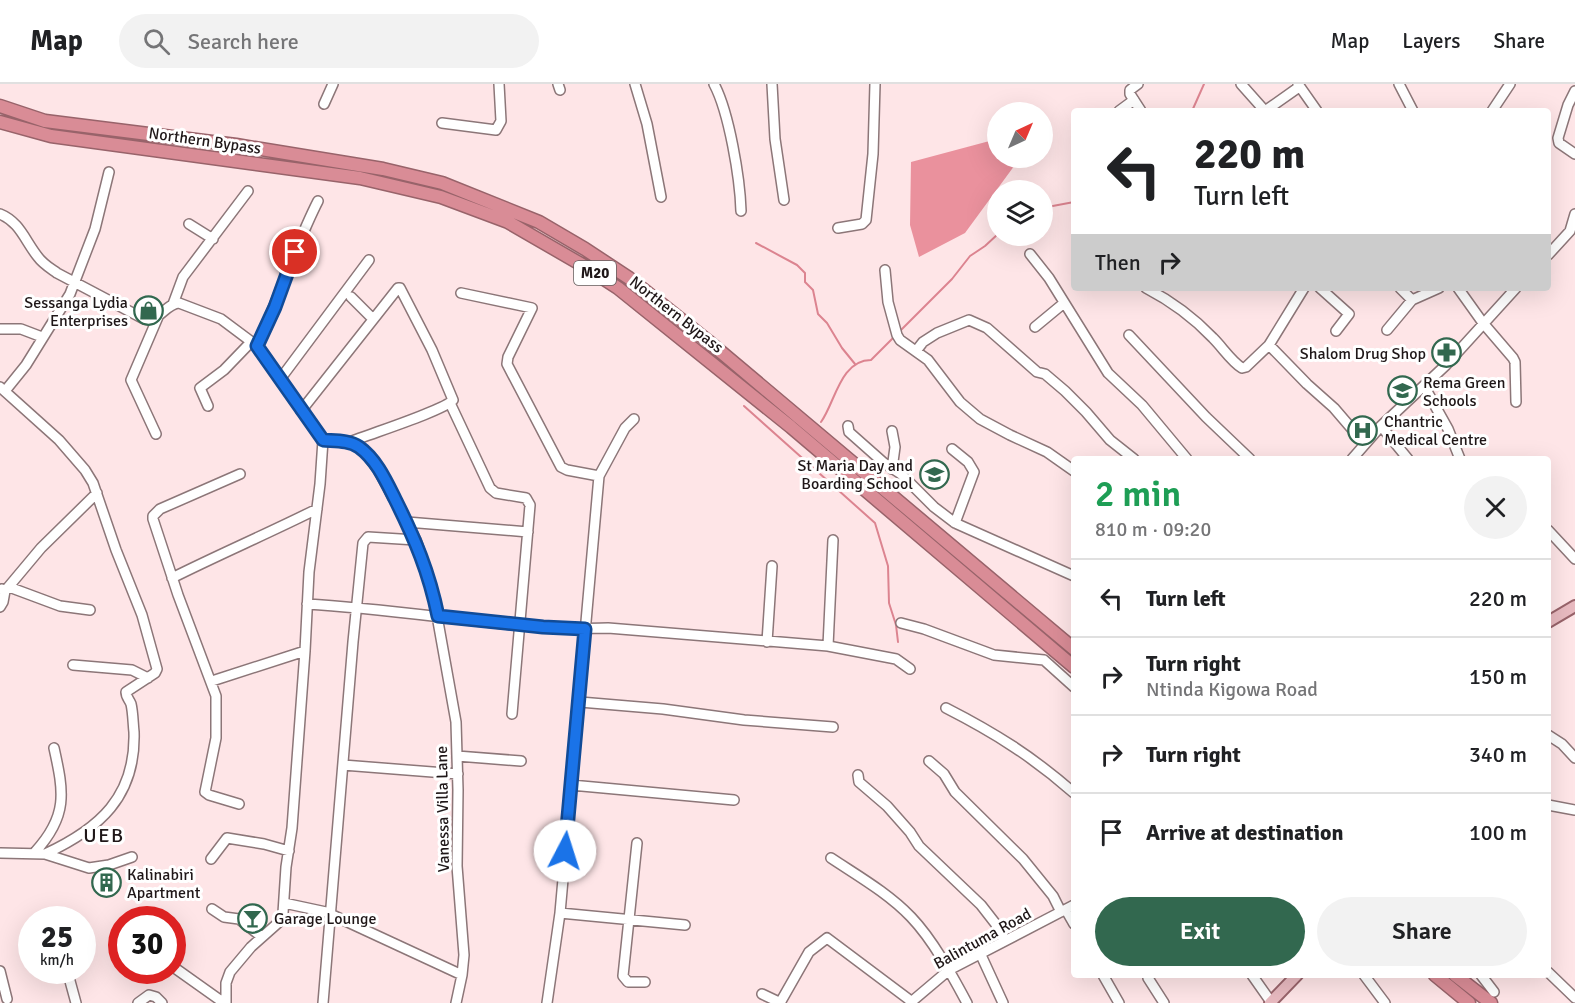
<!DOCTYPE html>
<html lang="en">
<head>
<meta charset="utf-8">
<style>
	body { margin:0; font-family:Signika,sans-serif; background:#f2f2f2; color:#202124; height:100vh; display:flex; flex-direction:column; font-size:22px; white-space:nowrap }
	* { box-sizing:border-box; margin:0 }
	p { font-size:20px; color:#757577 }
	.icon { flex:none; width:33px; height:33px; fill:none; stroke:currentColor; stroke-width:2; stroke-linecap:round; stroke-linejoin:round }
	.map { position:relative; flex:1; overflow:hidden }
	.sheet { position:absolute; left:1071px; top:372px; width:480px; height:522px; display:flex; flex-direction:column; background:#fff; border-radius:6px; box-shadow:0 6px 24px #0002 }
	.sheet>* { flex:none }
	.banner { position:absolute; left:1071px; top:24px; width:480px; height:183px; border-radius:6px; box-shadow:0 6px 24px #0002; background:#fff; color:#202124; overflow:hidden }
	.needle { width:39px; rotate:44deg }
	.fabs { position:absolute; left:987px; top:18px; display:grid; gap:12px }
	.fabs a { display:grid; place-items:center; width:66px; height:66px; border-radius:50%; background:#fff; box-shadow:0 6px 24px #0002; font-size:30px }
	.speed { position:absolute; left:18px; top:822px; display:flex; gap:12px; font-size:30px; font-weight:700; text-align:center }
	.speed>* { display:grid; place-content:center; width:78px; height:78px; border-radius:50%; background:#fff; box-shadow:0 6px 24px #0002; line-height:1 }
	.speed small { font-size:15px; font-weight:400 }
	.speed .limit { border:9px solid #d22; background:#fff; color:#111 }
	.pin { position:absolute; display:grid; place-items:center; width:51px; height:51px; color:#fff; margin:-26px; border:3px solid #fff; border-radius:50%; box-shadow:0 2px 6px #0007 }
	.me { position:absolute; width:66px; margin:-33px; rotate:5deg; stroke-linejoin:round; filter:drop-shadow(0 0 4px #0008) }
	.turn { display:flex; align-items:center; gap:21px; height:126px; padding:0 24px; font-size:27px }
	.turn .icon { width:78px; height:78px; stroke-width:2.5 }
	.turn b { display:block; font-size:42px; line-height:51px }
	.then { display:flex; align-items:center; height:57px; padding:0 24px; background:#0003; gap:12px; font-size:22px }
	.round { display:grid; place-items:center; flex:none; width:63px; height:63px; border-radius:32px; background:#f2f2f2 }
	.overview { display:flex; align-items:center; justify-content:space-between; height:102px; padding:0 24px }
	h1 { font-size:36px; font-weight:600; line-height:45px; color:#1e9e55 }
	.action { display:flex; gap:12px; margin-top:auto; padding:12px 24px }
	.action a { flex:1; height:69px; border-radius:36px; background:#32684f; color:#fff; font-size:24px; font-weight:600; line-height:69px; text-align:center }
	.action a+a { background:#f2f2f2; color:#202124 }
	ul { padding:0; list-style:none }
	li { display:flex; align-items:center; gap:18px; height:78px; padding:0 24px; border-top:2px solid #e0e0e0 }
	li div { flex:1 }
	li b { display:block; font-size:22px }
	li em { font-style:normal }
	header { display:flex; align-items:center; gap:36px; box-sizing:border-box; height:84px; padding:0 30px; background:#fff; border-bottom:2px solid #e0e0e0 }
	header strong { font-size:28px }
	nav { display:flex; gap:33px; margin-inline-start:auto; font-size:21px }
	.search { width:420px; height:54px; background:#f2f2f2; display:flex; align-items:center; gap:15px; box-sizing:border-box; padding:0 21px; border-radius:33px; color:#757577; font-size:22px }
	.map>svg:first-child { display:block }
	.forest { fill:#ea919d }
	.lines { fill:none; stroke-linecap:round; stroke-linejoin:round }
	.stream { stroke:#dc8490; stroke-width:2 }
	.minor-casing { stroke:#8c7678; stroke-width:12 }
	.major-casing { stroke:#98636a; stroke-width:14 }
	.highway-casing { stroke:#98636a; stroke-width:15 }
	.minor { stroke:#fff; stroke-width:9 }
	.major { stroke:#e8bac0; stroke-width:10 }
	.highway { stroke:#d98c96; stroke-width:12 }
	.route-casing { stroke:#114b97; stroke-width:15 }
	.route { stroke:#1a73e8; stroke-width:10 }
	.labels { text-anchor:middle; stroke-width:6; stroke-linejoin:round; paint-order:stroke }
	.shield { fill:#fff; stroke:#625d5d; stroke-width:1.5 }
	.shield-label { font-size:15px; font-weight:bold; fill:#1f1718 }
	.street-label { font-size:16px; fill:#1f1718; stroke:#fff }
	.poi-label { font-size:16px; fill:#1f1718; stroke:#fff; text-anchor:start }
	.quarter-label { font-size:20px; letter-spacing:1.5px; fill:#1f1718; stroke:#fff }
</style>
</head>
<body>
<header>
<strong>Map</strong>
<div class="search"><svg class="icon" aria-label="search" viewBox="0 0 24 24"><circle cx="10" cy="10" r="6"/><path d="M15 15l6 6"/></svg>Search here</div>
<nav><a>Map</a><a>Layers</a><a>Share</a></nav>
</header>
<div class="map">
<svg width="1575" height="919" viewBox="0 0 1575 919">
	<rect width="100%" height="100%" fill="#fee5e7"/>
	<path class="forest" d="M997 55 998 74H1020L965 149 919 173 910 141 911 78Z"/>
	<g class="lines">
		<path class="stream" d="M1192 27 1204 0
			M1042 124 1074 118
			M756 159 797 181 805 189V198L813 206 818 230 827 239 842 264 855 280
			M900 247 952 195 970 172 985 162 998 150
			M744 322 875 439 888 482 889 519 896 541 898 558
			M821 338C835 319 840 276 871 276L894 253"/>
		<defs>
			<path id="minor" d="M558 0 560 6
				M635 0 647 40 661 113
				M714 0C729 28 740 94 741 127
				M772 0 775 55 784 116
				M1138 0 1130 6V10L1141 27
				M1241 0 1265 27
				M1298 0 1317 27
				M1399 0 1413 27
				M1575 7 1568 21 1558 54 1559 59 1575 70
				M324 20 333 0
				M1119 27 1134 16
				M1265 27 1299 3
				M1492 27 1510 0
				M442 39 496 46 501 37 499 0
				M0 130C20 138 25 157 38 173 43 180 50 184 57 189L144 235C160 238 165 220 179 219L221 235 257 262 323 356 350 358 364 367 377 384 416 456 432 504 456 638 458 706 457 782 464 871 462 891 456 919
				M189 140 213 155
				M838 144 862 140 866 136 873 70 875 0
				M1030 170 1049 194 1108 289 1142 321 1187 375
				M1548 171 1570 147 1575 130
				M885 186 888 218 897 251 900 256 928 276 960 318 980 335 1010 351 1047 368 1074 387
				M1146 204C1171 217 1194 234 1213 254 1223 264 1231 277 1242 284L1246 283 1269 261
				M1304 204 1269 261 1307 300 1334 324 1364 359
				M1320 204 1349 230 1336 247
				M1400 204 1412 216 1439 204
				M1458 204 1483 239 1513 274 1515 278 1516 318
				M461 209 532 224 508 273 507 280 561 383 567 386 599 392 560 829 547 919
				M351 213 373 235
				M173 220 183 193 248 107
				M1035 243 1064 219
				M0 245H21L42 253
				M1387 246 1412 216
				M1129 251 1206 333 1250 375
				M257 262C279 215 294 164 318 117
				M916 267 923 258 937 249 969 236 987 244 1037 288 1045 290 1065 307 1086 328 1110 356 1134 375
				M281 294 369 176
				M1424 302 1448 345 1460 375
				M0 303 59 356 85 386 93 399 116 466 142 531 157 585 155 589 126 608C126 613 129 615 131 620 133 628 133 639 134 648 136 713 99 745 45 770
				M5 307 26 281 70 210 95 145 109 88
				M450 319 490 404 496 409 526 414 530 421 512 630
				M208 322 200 304 224 286 251 258
				M301 327 398 204H400L432 266 453 316C443 327 369 350 350 358
				M848 342 849 348 884 379 901 390 934 423 955 439
				M1381 342 1408 375
				M156 350 131 296 158 233
				M952 365 968 378 974 388 955 439 1074 492
				M1352 375 1381 342 1446 281 1516 204
				M892 385 895 363 892 347
				M599 392 625 344 634 335
				M407 438 528 448
				M1548 446 1575 475
				M172 494C220 470 269 449 317 425
				M9 503 60 522 90 526
				M5 507 41 464 97 409
				M307 520C394 525 480 540 567 545 581 545 594 544 608 544L828 562 896 575 910 585
				M0 523 3 518 5 507 2 505
				M901 539 924 545 994 571 1044 576 1074 603
				M767 558 772 482
				M828 562 833 456
				M73 581 132 586 148 594
				M212 597 305 567
				M580 618 663 625 744 636 833 643
				M946 624C995 649 1033 673 1074 709
				M1548 651 1562 660 1575 674
				M457 672 521 677
				M929 677 944 690 955 708 1023 775 1053 812 1061 828
				M343 681 458 690
				M858 691 859 698 887 722 910 748 919 762 981 821 995 839 1005 856
				M571 701 734 716
				M239 720 209 711 205 708 216 654V612L178 511 153 435V432L160 425 240 390
				M1548 721 1575 726
				M637 759 623 892 628 898H645
				M35 768C68 732 64 709 54 664
				M0 769 45 770 89 784 109 781 132 773
				M831 774C858 792 888 809 911 833 933 856 952 891 967 919
				M211 775 227 754 264 760 289 767
				M284 819 326 828 462 891
				M212 825 224 833 239 835 262 853
				M1066 826 1074 840
				M560 829 685 841
				M980 869 1003 919
				M172 882 224 919
				M67 886 76 919
				M0 887 7 915
				M1548 888 1575 914
				M1103 891 1119 919
				M1252 891 1271 918
				M1364 891 1385 919
				M1481 891 1494 908
				M1148 894 1164 919
				M762 910 781 919
				M138 919 149 911 156 913 162 919
				M226 919V899L230 888 251 863 278 839 283 829 286 783 292 744 305 567 309 488 320 400 323 356
				M323 919 353 558 363 459 368 453 416 456
				M780 919 809 868 827 854 911 917
				M910 919 949 886 1074 821"/>
			<path id="major" d="M1548 538 1575 522
				M1270 919 1297 891"/>
			<path id="highway" d="M0 22 45 37 236 61 383 85 442 99 539 138 585 165 629 194 708 257 1074 565
				M0 38 51 52 360 94 441 113 508 138 584 182 618 204 791 343 1074 583
				M1435 891 1469 919
				M1455 891 1491 919"/>
		</defs>
		<use href="#minor" class="minor-casing"/>
		<use href="#major" class="major-casing"/>
		<use href="#highway" class="highway-casing"/>
		<use href="#minor" class="minor"/>
		<use href="#major" class="major"/>
		<use href="#highway" class="highway"/>
	</g>
	<g class="lines">
		<defs>
			<path id="route" d="M295 168 275 223 257 262 323 356C335 357 349 356 359 363 376 375 386 397 395 415 415 455 429 488 438 532L543 543 585 545 565 767"/>
		</defs>
		<use href="#route" class="route-casing"/>
		<use href="#route" class="route"/>
	</g>
	<defs>
		<symbol id="shop-ring" viewBox="-11 -11 22 22"><circle r="9.5" fill="#fff" stroke="#32684f" stroke-width="1.5"/><path d="M-5-2.5h2.3a2.7 3.5 0 0 1 5.4 0H5L5.5 6h-11ZM-1.5-2.5h3a1.5 2.3 0 0 0-3 0Z" fill="#32684f"/></symbol>
		<symbol id="pharmacy-ring" viewBox="-11 -11 22 22"><circle r="9.5" fill="#fff" stroke="#32684f" stroke-width="1.5"/><path d="M-2-6h4v4h4v4h-4v4h-4v-4h-4v-4h4Z" fill="#32684f"/></symbol>
		<symbol id="school-ring" viewBox="-11 -11 22 22"><circle r="9.5" fill="#fff" stroke="#32684f" stroke-width="1.5"/><path d="M0-5L7-2L0 1L-7-2ZM-4 1L0 2.5L4 1V4Q0 6-4 4Z" fill="#32684f"/></symbol>
		<symbol id="hospital-ring" viewBox="-11 -11 22 22"><circle r="9.5" fill="#fff" stroke="#32684f" stroke-width="1.5"/><path d="M-5-5h3v3.5h4V-5h3V5h-3V1.5h-4V5h-3Z" fill="#32684f"/></symbol>
		<symbol id="building-ring" viewBox="-11 -11 22 22"><circle r="9.5" fill="#fff" stroke="#32684f" stroke-width="1.5"/><path d="M-4-6H4V6H1V3H-1V6H-4ZM-2.5-4.3h1.7v1.8h-1.7ZM.8-4.3h1.7v1.8H.8ZM-2.5-1h1.7V.8h-1.7ZM.8-1h1.7V.8H.8Z" fill="#32684f"/></symbol>
		<symbol id="bar-ring" viewBox="-11 -11 22 22"><circle r="9.5" fill="#fff" stroke="#32684f" stroke-width="1.5"/><path d="M-6-5H6L.8 .8V4.5H3.5V6h-7V4.5H-.8V.8Z" fill="#32684f"/></symbol>
	</defs>
	<g fill-rule="evenodd">
		<use href="#shop-ring" x="132" y="210" width="33" height="33"/>
		<use href="#pharmacy-ring" x="1430" y="252" width="33" height="33"/>
		<use href="#school-ring" x="1386" y="290" width="33" height="33"/>
		<use href="#hospital-ring" x="1346" y="330" width="33" height="33"/>
		<use href="#school-ring" x="918" y="374" width="33" height="33"/>
		<use href="#building-ring" x="90" y="782" width="33" height="33"/>
		<use href="#bar-ring" x="236" y="818" width="33" height="33"/>
	</g>
	<g class="labels">
		<rect class="shield" x="574" y="177" width="42" height="24" rx="4.5"/>
		<g class="shield-label">
			<text x="595" y="194">M20</text>
		</g>
		<g class="street-label">
			<text transform="translate(205 56) rotate(8)" y="6">Northern Bypass</text>
			<text transform="translate(677 230) rotate(38)" y="6">Northern Bypass</text>
			<text transform="translate(442 725) rotate(-91)" y="6">Vanessa Villa Lane</text>
			<text transform="translate(982 854) rotate(-29)" y="6">Balintuma Road</text>
		</g>
		<g class="poi-label">
			<text x="128" y="224" text-anchor="end">Sessanga Lydia<tspan x="128" dy="18">Enterprises</tspan></text>
			<text x="1426" y="275" text-anchor="end">Shalom Drug Shop</text>
			<text x="1423" y="304">Rema Green<tspan x="1423" dy="18">Schools</tspan></text>
			<text x="1384" y="343">Chantric<tspan x="1384" dy="18">Medical Centre</tspan></text>
			<text x="913" y="387" text-anchor="end">St Maria Day and<tspan x="913" dy="18">Boarding School</tspan></text>
			<text x="127" y="796">Kalinabiri<tspan x="127" dy="18">Apartment</tspan></text>
			<text x="274" y="840">Garage Lounge</text>
		</g>
		<g class="quarter-label">
			<text x="104" y="758">UEB</text>
		</g>
	</g>
</svg>
<div class="fabs">
<a><svg class="needle" viewBox="-14 -14 28 28"><path d="M0-13l5 13h-10z" fill="#e53935"/><path d="M0 13l5-13h-10z" fill="#757577"/></svg></a>
<a><svg class="icon" aria-label="layers" viewBox="0 0 24 24"><path d="M12 4l9 5-9 5-9-5zM3 14l9 5 9-5"/></svg></a>
</div>
<div class="speed"><div>25<small>km/h</small></div><div class="limit">30</div></div>
<div class="pin" style="left:295px;top:168px;background:#d93025"><svg class="icon" aria-label="arrive" viewBox="0 0 24 24"><path d="M6 21V4h12l-3 4 3 4H6"/></svg></div>
<svg class="me" style="left:565px;top:767px" viewBox="-20 -20 40 40"><circle r="19" fill="#fff"/><path d="M0-13L10 11 0 6-10 11z" fill="#1a73e8"/></svg>
<div class="banner">
<div class="turn"><svg class="icon" aria-label="left" viewBox="0 0 24 24"><path d="M17 20v-9H6M10 6l-5 5 5 5"/></svg><div><b>220 m</b>Turn left</div></div>
<div class="then">Then<svg class="icon" aria-label="right" viewBox="0 0 24 24"><path d="M7 20v-9h11M14 6l5 5-5 5"/></svg></div>
</div>
<section class="sheet">
<div class="overview"><div><h1>2 min</h1><p>810 m · 09:20</p></div><a class="round"><svg class="icon" aria-label="close" viewBox="0 0 24 24"><path d="M6 6l12 12M18 6L6 18"/></svg></a></div>
<ul>
<li><svg class="icon" aria-label="left" viewBox="0 0 24 24"><path d="M17 20v-9H6M10 6l-5 5 5 5"/></svg><div><b>Turn left</b></div><em>220 m</em></li>
<li><svg class="icon" aria-label="right" viewBox="0 0 24 24"><path d="M7 20v-9h11M14 6l5 5-5 5"/></svg><div><b>Turn right</b><p>Ntinda Kigowa Road</p></div><em>150 m</em></li>
<li><svg class="icon" aria-label="right" viewBox="0 0 24 24"><path d="M7 20v-9h11M14 6l5 5-5 5"/></svg><div><b>Turn right</b></div><em>340 m</em></li>
<li><svg class="icon" aria-label="arrive" viewBox="0 0 24 24"><path d="M6 21V4h12l-3 4 3 4H6"/></svg><div><b>Arrive at destination</b></div><em>100 m</em></li>
</ul>
<div class="action"><a>Exit</a><a>Share</a></div>
</section>
</div>
</body>
</html>
